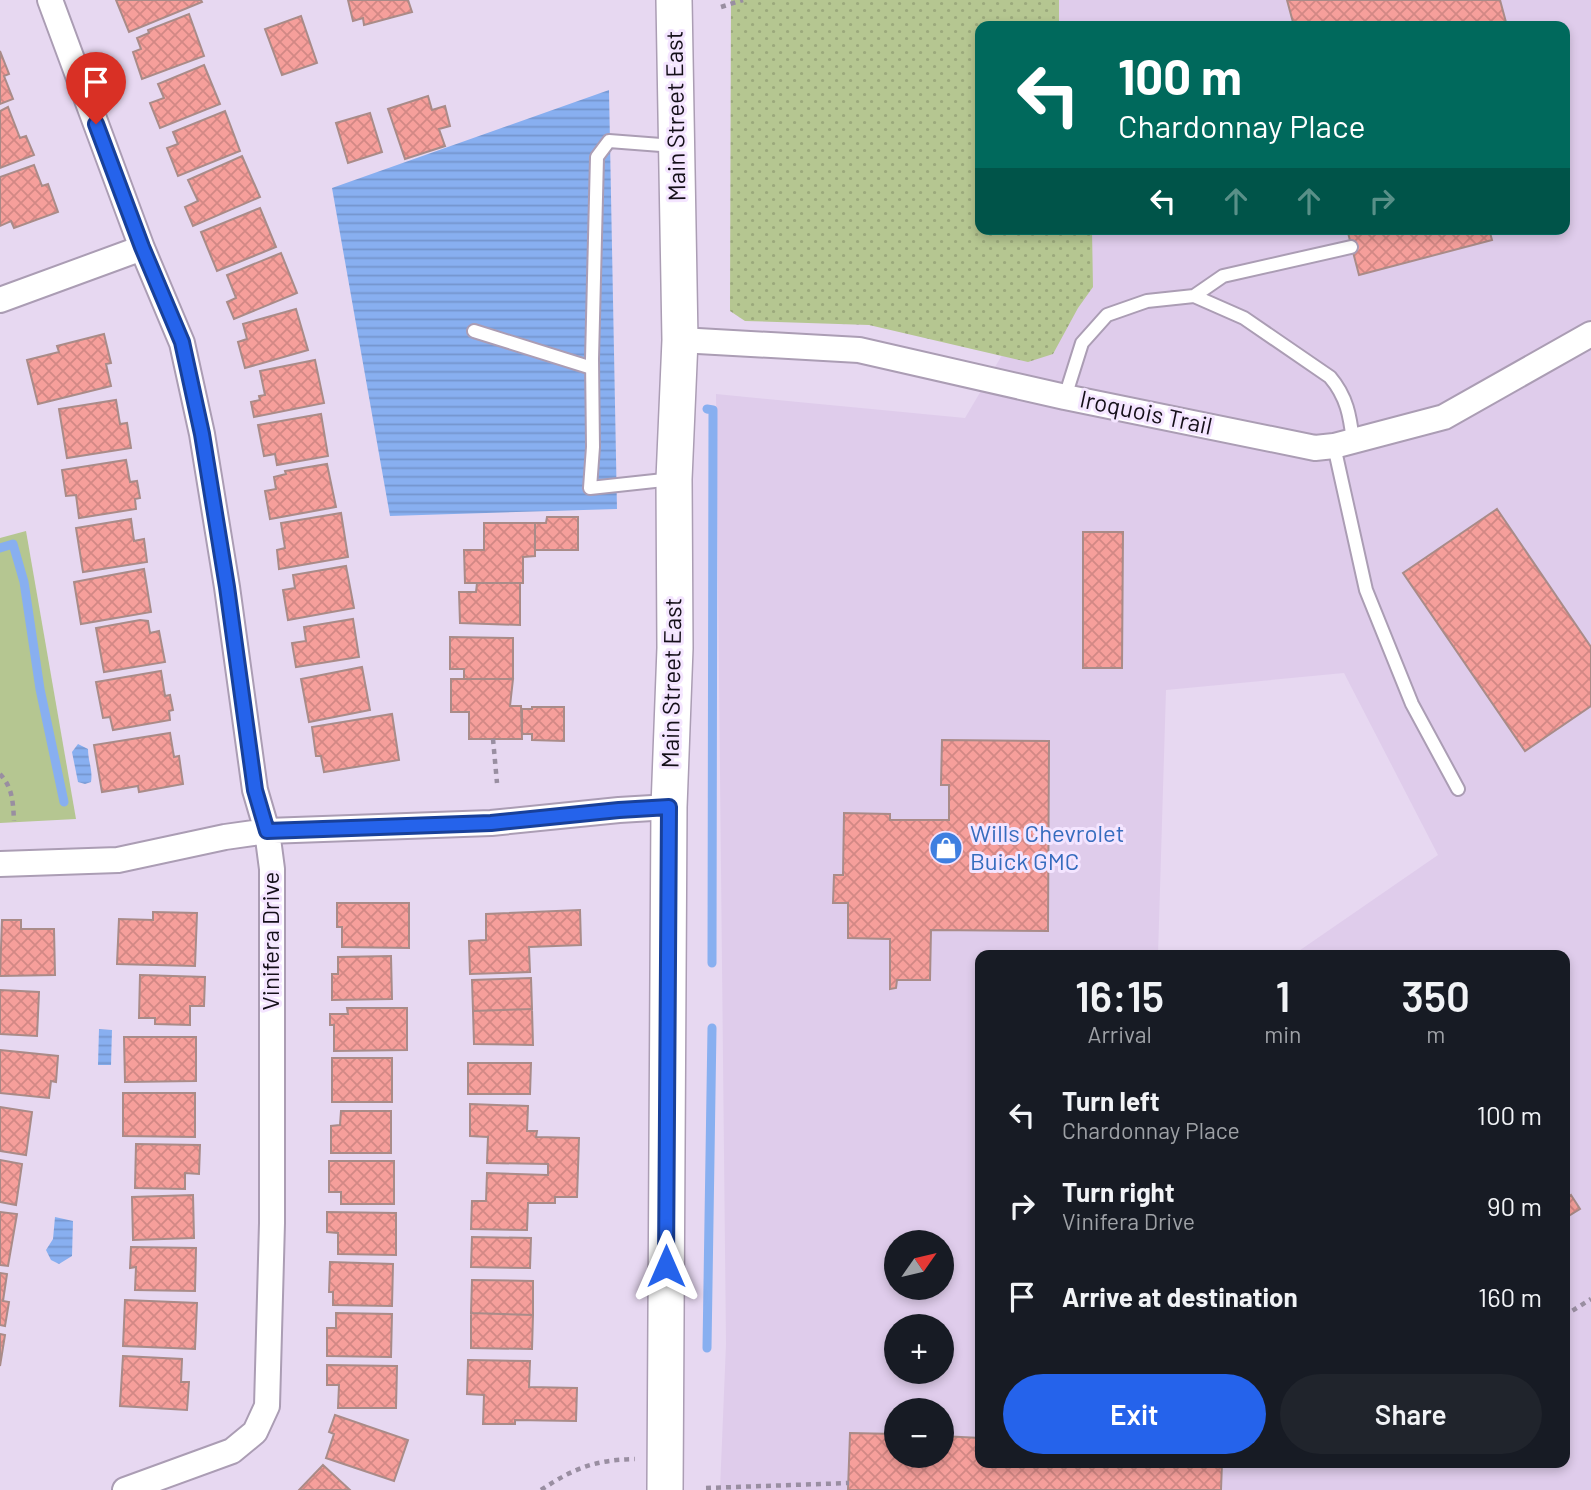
<!DOCTYPE html>
<html lang="en">
<head>
<meta charset="utf-8">
<style>
	body { margin:0; font-family:Barlow,sans-serif; background:#20242c; color:#f1f3f6; height:100vh; display:flex; flex-direction:column; font-size:26px; white-space:nowrap }
	* { box-sizing:border-box; margin:0 }
	p { font-size:23px; color:#9ea1a6 }
	.icon { flex:none; width:38px; height:38px; fill:none; stroke:currentColor; stroke-width:2; stroke-linecap:round; stroke-linejoin:round }
	.map { position:relative; flex:1; overflow:hidden }
	.side { position:absolute; left:975px; top:950px; width:595px; height:518px; display:flex; flex-direction:column; background:#171b24; border-radius:14px; box-shadow:0 4px 10px #0003 }
	.side>* { flex:none }
	.guide { position:absolute; left:975px; top:21px; width:595px; height:214px; border-radius:14px; box-shadow:0 4px 10px #0003; background:#00695c; color:#fff; overflow:hidden }
	.needle { width:46px; rotate:56deg }
	.tools { position:absolute; left:884px; top:1230px; display:grid; gap:14px }
	.tools a { display:grid; place-items:center; width:70px; height:70px; border-radius:50%; background:#171b24; box-shadow:0 4px 10px #0003; font-size:35px }
	.pin { position:absolute; display:grid; place-items:center; width:60px; height:60px; color:#fff; margin:-72px -30px; border-radius:50% 50% 50% 0; rotate:-45deg; box-shadow:0 0 7px #0007 }
	.pin .icon { rotate:45deg }
	.me { position:absolute; width:77px; margin:-38px; rotate:0deg; stroke-linejoin:round; filter:drop-shadow(0 0 5px #0008) }
	.turn { display:flex; align-items:center; gap:24px; height:147px; padding:0 28px; font-size:32px }
	.turn .icon { width:91px; height:91px; stroke-width:2.5 }
	.turn b { display:block; font-size:49px; line-height:60px }
	.lanes { display:flex; align-items:center; height:66px; padding:0 28px; background:#0003; justify-content:center; gap:35px; direction:ltr }
	.lanes .off { opacity:.35 }
	.eta { display:flex; justify-content:space-evenly; align-items:center; height:119px; text-align:center }
	.eta b { font-size:42px; font-weight:600; line-height:49px }
	.button { display:flex; gap:14px; margin-top:auto; padding:14px 28px }
	.button a { flex:1; height:80px; border-radius:42px; background:#2563eb; color:#fff; font-size:28px; font-weight:600; line-height:80px; text-align:center }
	.button a+a { background:#20242c; color:#f1f3f6 }
	ul { padding:0; list-style:none }
	li { display:flex; align-items:center; gap:21px; height:91px; padding:0 28px }
	li div { flex:1 }
	li b { display:block; font-size:26px }
	li em { font-style:normal }
	.map>svg:first-child { display:block }
	.built { fill:#dfcceb; fill-rule:evenodd }
	.grass { fill:url(#grass-dots) }
	.green { fill:#b5c691 }
	.water { fill:url(#water-rules) }
	.lines { fill:none; stroke-linecap:round; stroke-linejoin:round }
	.stream { stroke:#88aff0; stroke-width:9 }
	.building { fill:url(#building-cross-hatch); stroke:#a98b88; stroke-width:2 }
	.lane-casing { stroke:#ab9db4; stroke-width:16 }
	.street-casing { stroke:#ab9db4; stroke-width:28 }
	.secondary-casing { stroke:#ab9db4; stroke-width:38 }
	.path { stroke:#998ea1; stroke-width:4.5; stroke-dasharray:5 5; stroke-linecap:butt }
	.lane { stroke:#fff; stroke-width:12 }
	.street { stroke:#fff; stroke-width:24 }
	.secondary { stroke:#fff; stroke-width:35 }
	.route-casing { stroke:#184099; stroke-width:18 }
	.route { stroke:#2563eb; stroke-width:12 }
	.labels { text-anchor:middle; stroke-width:6; stroke-linejoin:round; paint-order:stroke }
	.street-label { font-size:24px; fill:#140f18; stroke:#f4e5ff }
	.shop-label { font-size:24px; fill:#366cbe; stroke:#f4e5ff; text-anchor:start }
</style>
</head>
<body>
<div class="map">
<svg width="1591" height="1490" viewBox="0 0 1591 1490">
	<defs>
		<pattern id="grass-dots" width="8" height="8" patternUnits="userSpaceOnUse" patternTransform="scale(1.75)"><rect width="8" height="8" fill="#b5c691"/><path d="M2 2h.1M6 6h.1" fill="none" stroke="#9ba97c" stroke-width="1.8" stroke-linecap="round"/></pattern>
		<pattern id="water-rules" width="6" height="5" patternUnits="userSpaceOnUse" patternTransform="scale(1.75)"><rect width="6" height="5" fill="#88aff0"/><path d="M0 2.5h6" fill="none" stroke="#7495cd"/></pattern>
		<pattern id="building-cross-hatch" width="8" height="8" patternUnits="userSpaceOnUse" patternTransform="scale(1.75)"><rect width="8" height="8" fill="#f69f9b"/><path d="M0 0l8 8M0 8l8-8" fill="none" stroke="#d28885"/></pattern>
	</defs>
	<rect width="100%" height="100%" fill="#e7d8f1"/>
	<path class="built" d="M1042 0H1591V1490H720L726 1344 716 394 965 418 1038 294 1039 229H1564V26H1042ZM1344 673 1438 855 1293 955 1564 956V1463H980V956L1158 955 1166 690ZM896 1242H942V1288H896ZM896 1326H942V1372H896ZM896 1410H942V1456H896Z"/>
	<path class="grass" d="M731 0H1059V26H980V229H1092L1093 287 1078 308 1053 354 1028 362 869 325 745 321 730 311Z"/>
	<path class="green" d="M26 531 76 819 0 823V538Z"/>
	<path class="water" d="M609 90 617 509 390 516 332 188Z
		M78 744 88 749C88 761 93 770 91 782L85 784 78 782 72 752Z
		M99 1029 112 1030 111 1065H98Z
		M55 1217 73 1221 72 1256 59 1264 51 1260 46 1250 53 1239Z"/>
	<g class="lines">
		<path class="stream" d="M707 409 713 410 712 963
			M0 548 13 544 24 582 40 689 64 802
			M707 1348 712 1028"/>
	</g>
	<path class="building" d="M116 0H201L202 2 129 32Z
		M348 0H408L412 12 364 25 363 18 353 21Z
		M1287 0H1500L1507 26H1294Z
		M189 14 204 56 142 79 133 52 141 49 137 38 149 33 148 30Z
		M301 16 317 63 282 75 265 29Z
		M0 51 9 74 4 76 13 99 0 104Z
		M204 65 220 104 160 128 150 103 164 98 158 84Z
		M428 96 432 110 445 106 450 126 439 129 445 146 405 159 388 109Z
		M8 107 20 138 26 136 34 155 0 168V111Z
		M225 111 240 151 178 176 167 148 178 144 173 132Z
		M370 113 382 152 348 163 336 123Z
		M242 156 260 197 193 226 185 207 198 201 188 180Z
		M34 165 42 186 48 184 58 212 14 228 11 221 0 226V177Z
		M260 208 276 247 217 271 201 232Z
		M1347 229H1489L1492 240 1359 275Z
		M281 253 297 293 234 319 227 302 236 298 227 275Z
		M296 309 308 350 245 368 238 342 247 339 243 324Z
		M104 334 111 363 106 364 111 386 38 404 27 360 59 352 57 346Z
		M315 360 324 403 254 417 251 402 260 400 259 396 265 395 260 371Z
		M116 400 120 424 127 423 131 448 67 458 59 409Z
		M321 414 328 456 277 465 275 454 264 456 258 425Z
		M126 460 130 482 137 481 140 498 135 499 136 509 79 518 76 495 66 496 62 470Z
		M327 464 336 507 270 519 265 491 276 489 274 477 286 474 285 471Z
		M1497 509 1591 647V706L1525 751 1403 573Z
		M341 513 348 557 279 569 277 550 285 548 281 523Z
		M547 517H578V550H535V523H546Z
		M131 519 134 541 144 539 147 562 83 572 76 528Z
		M484 523H535V556L523 557V583H465L464 550H484Z
		M1083 532H1123L1122 668H1083Z
		M346 566 354 608 288 620 283 590 295 588 293 575Z
		M144 569 151 612 81 624 74 582Z
		M477 583H520V625L460 623 459 592H476Z
		M353 619 359 657 296 667 292 643 306 641 304 627Z
		M140 620 148 621 150 633 159 631 165 662 104 672 96 628Z
		M450 637 513 638V679H464V669H450Z
		M362 667 370 710 309 722 301 679Z
		M161 671 165 696 170 695 173 710 169 711 170 720 113 730 110 717 103 718 96 682Z
		M451 679H513L510 706H521L522 739H469V712H451Z
		M532 707H564V741L532 740V734H522V709H532Z
		M392 714 399 760 324 772 321 756H316L312 727Z
		M170 733 174 757 179 756 183 784 139 792 138 786 102 792 94 745Z
		M942 740 1049 741 1048 931 931 930 930 980H897L896 988 890 989V939L848 938V903H833L834 875H843L844 813 890 814V820H949V785H941Z
		M337 903H409V948L342 947V927H337Z
		M580 910 581 945 529 947 530 972 470 974 469 941 486 940V914Z
		M153 912 197 913 195 966 117 964 119 919 153 920Z
		M2 920H21V929H54L55 975 0 976Z
		M391 956 392 999 332 1000V974H338V957Z
		M140 975 205 977 204 1006H190V1025L155 1024V1018H139Z
		M531 978 532 1009 473 1011 472 980Z
		M0 990 39 992 37 1036 0 1034Z
		M347 1008H407V1050L334 1051V1025H330V1014H348Z
		M532 1009 533 1045 474 1044 473 1011Z
		M124 1037H196V1081L125 1082Z
		M0 1050 58 1056 56 1082 51 1081 49 1098 0 1093Z
		M332 1058H392V1102H332Z
		M468 1063H531L530 1094H468Z
		M123 1093H195V1137L123 1136Z
		M470 1104 528 1106 527 1131H537L536 1137 579 1138 577 1197H555V1203H528L527 1230 471 1229 472 1201H486L487 1173 548 1175V1164L487 1163 488 1137 470 1136Z
		M0 1107 32 1112 26 1155 0 1151Z
		M341 1111H391V1153H331V1126L340 1125Z
		M136 1144 200 1145 199 1174 185 1173V1189L135 1188Z
		M0 1160 22 1164 16 1205 0 1202Z
		M329 1161H394V1204H341V1192H329Z
		M193 1195 194 1238 133 1240 132 1197Z
		M1571 1195 1580 1209 1567 1217 1564 1214V1200Z
		M0 1212 17 1214 8 1266 0 1265Z
		M327 1212 396 1213V1255L338 1254V1233L327 1232Z
		M472 1237 531 1238 530 1268 471 1267Z
		M131 1247 196 1248 195 1291 135 1290 136 1267 130 1268Z
		M330 1262 393 1264 392 1306 333 1305V1292H329Z
		M0 1273 7 1274 3 1301 9 1302 5 1326 0 1325Z
		M472 1280 533 1281V1315L471 1313Z
		M125 1300 197 1303 195 1349 123 1346Z
		M336 1313 392 1314 391 1357 327 1356V1328H336Z
		M471 1313 533 1315 532 1349 471 1348Z
		M0 1334 5 1335 0 1366Z
		M123 1356 182 1359 181 1382H189L187 1410 120 1406Z
		M468 1360 530 1361 529 1387 577 1388 576 1421 515 1420V1424H483L484 1395 467 1394Z
		M327 1365 397 1366 396 1408H338L339 1385H327Z
		M335 1415 408 1440 394 1481 326 1458 334 1434 329 1432Z
		M850 1433 896 1434V1456H942V1436L980 1438V1463H1222L1221 1490H848Z
		M323 1465 350 1490H299Z"/>
	<g class="lines">
		<defs>
			<path id="lane" d="M1194 296 1223 276 1351 247
				M474 331 592 368
				M1065 397 1082 343 1107 315 1147 301 1194 296 1244 318 1330 377C1347 397 1350 416 1353 441
				M1334 446 1366 590 1412 704 1458 789
				M673 479 590 488 593 447 592 359 597 157 609 141 674 146"/>
			<path id="street" d="M50 0 142 248 182 343 202 434 227 587 255 790 267 831 272 869V1223L267 1406 255 1432 232 1451 125 1490
				M0 300 142 248
				M680 340 859 350 1065 397 1315 448 1334 446 1444 417 1591 334
				M0 864 118 860 225 837 267 831 491 823 619 810 669 807"/>
			<path id="secondary" d="M665 1490 669 807 675 648 674 479 680 340 674 0"/>
		</defs>
		<use href="#lane" class="lane-casing"/>
		<use href="#street" class="street-casing"/>
		<use href="#secondary" class="secondary-casing"/>
		<path class="path" d="M721 7 743 0
			M493 739 497 783
			M0 774C13 788 13 803 14 821
			M1564 1316 1591 1299
			M706 1488 849 1483
			M541 1490C574 1468 595 1460 635 1459"/>
		<use href="#lane" class="lane"/>
		<use href="#street" class="street"/>
		<use href="#secondary" class="secondary"/>
	</g>
	<g class="lines">
		<defs>
			<path id="route" d="M96 124 142 247 182 342 202 434 227 587 255 790 267 831 491 823 619 810 669 807 666 1266"/>
		</defs>
		<use href="#route" class="route-casing"/>
		<use href="#route" class="route"/>
	</g>
	<defs>
		<symbol id="shop-disc" viewBox="-11 -11 22 22"><circle r="9.5" fill="#3f7fe0" stroke="#f4e5ff"/><path d="M-5-2.5h2.3a2.7 3.5 0 0 1 5.4 0H5L5.5 6h-11ZM-1.5-2.5h3a1.5 2.3 0 0 0-3 0Z" fill="#fff"/></symbol>
	</defs>
	<g fill-rule="evenodd">
		<use href="#shop-disc" x="927" y="829" width="38" height="38"/>
	</g>
	<g class="labels">
		<g class="street-label">
			<text transform="translate(676 116) rotate(-91)" y="8">Main Street East</text>
			<text transform="translate(1146 413) rotate(12)" y="8">Iroquois Trail</text>
			<text transform="translate(672 683) rotate(-89)" y="8">Main Street East</text>
			<text transform="translate(271 941) rotate(-90)" y="8">Vinifera Drive</text>
		</g>
		<g class="shop-label">
			<text x="970" y="842">Wills Chevrolet<tspan x="970" dy="28">Buick GMC</tspan></text>
		</g>
	</g>
</svg>
<div class="tools">
<a><svg class="needle" viewBox="-14 -14 28 28"><path d="M0-13l5 13h-10z" fill="#e53935"/><path d="M0 13l5-13h-10z" fill="#9ea1a6"/></svg></a>
<a>+</a>
<a>−</a>
</div>
<div class="pin" style="left:96px;top:124px;background:#d93025"><svg class="icon" aria-label="arrive" viewBox="0 0 24 24"><path d="M6 21V4h12l-3 4 3 4H6"/></svg></div>
<svg class="me" style="left:666px;top:1266px" viewBox="-20 -20 40 40"><path d="M0-17L14 15 0 8-14 15z" fill="#2563eb" stroke="#fff" stroke-width="4"/></svg>
<div class="guide">
<div class="turn"><svg class="icon" aria-label="left" viewBox="0 0 24 24"><path d="M17 20v-9H6M10 6l-5 5 5 5"/></svg><div><b>100 m</b>Chardonnay Place</div></div>
<div class="lanes"><svg class="icon" aria-label="left" viewBox="0 0 24 24"><path d="M17 20v-9H6M10 6l-5 5 5 5"/></svg><svg class="icon off" aria-label="ahead" viewBox="0 0 24 24"><path d="M12 20V5M6 11l6-6 6 6"/></svg><svg class="icon off" aria-label="ahead" viewBox="0 0 24 24"><path d="M12 20V5M6 11l6-6 6 6"/></svg><svg class="icon off" aria-label="right" viewBox="0 0 24 24"><path d="M7 20v-9h11M14 6l5 5-5 5"/></svg></div>
</div>
<section class="side">
<div class="eta">
<div><b>16:15</b><p>Arrival</p></div>
<div><b>1</b><p>min</p></div>
<div><b>350</b><p>m</p></div>
</div>
<ul>
<li><svg class="icon" aria-label="left" viewBox="0 0 24 24"><path d="M17 20v-9H6M10 6l-5 5 5 5"/></svg><div><b>Turn left</b><p>Chardonnay Place</p></div><em>100 m</em></li>
<li><svg class="icon" aria-label="right" viewBox="0 0 24 24"><path d="M7 20v-9h11M14 6l5 5-5 5"/></svg><div><b>Turn right</b><p>Vinifera Drive</p></div><em>90 m</em></li>
<li><svg class="icon" aria-label="arrive" viewBox="0 0 24 24"><path d="M6 21V4h12l-3 4 3 4H6"/></svg><div><b>Arrive at destination</b></div><em>160 m</em></li>
</ul>
<div class="button"><a>Exit</a><a>Share</a></div>
</section>
</div>
</body>
</html>
